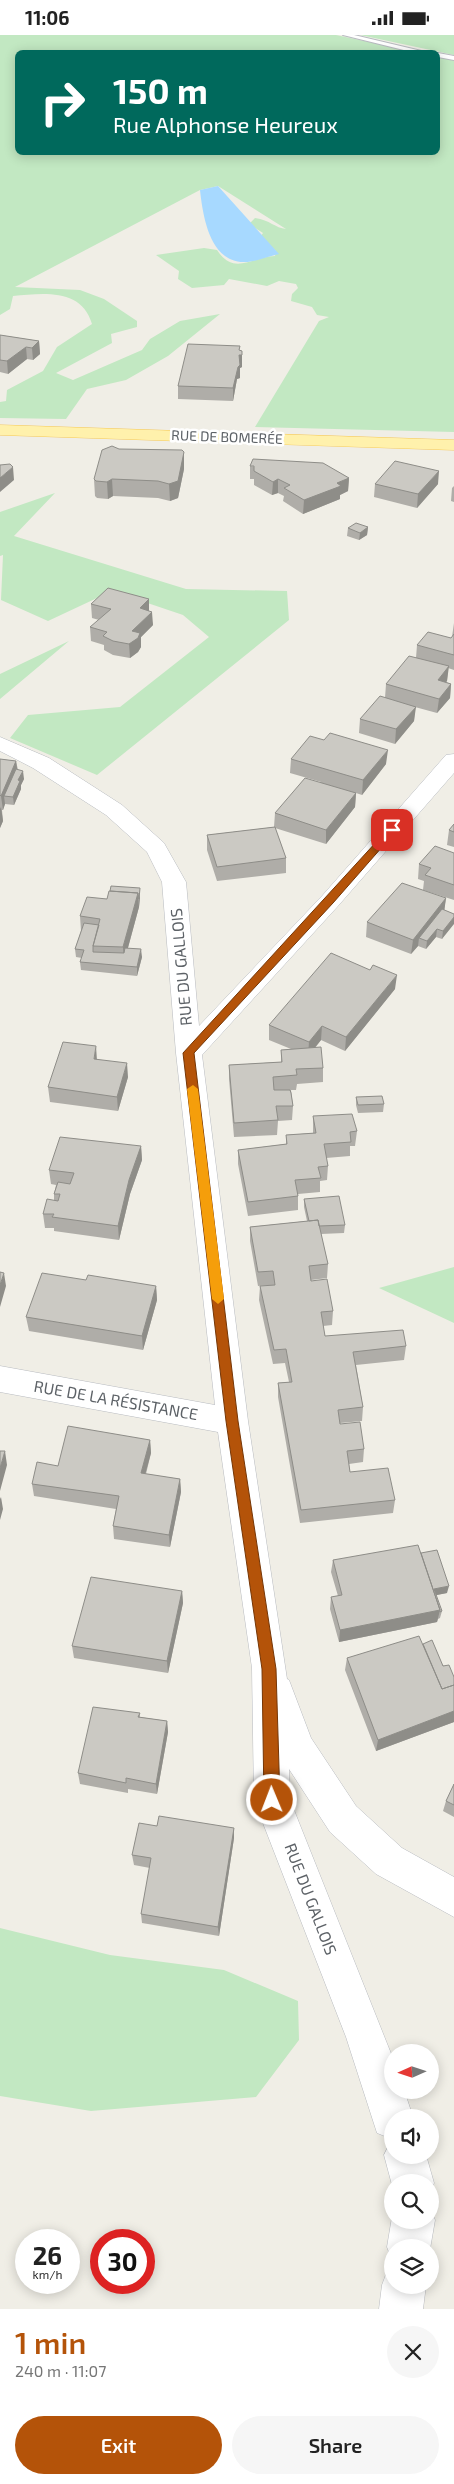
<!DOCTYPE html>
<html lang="en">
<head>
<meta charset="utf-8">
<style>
	body { margin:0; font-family:"Exo 2",sans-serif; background:#f6f6f6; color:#222; height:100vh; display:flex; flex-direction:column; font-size:19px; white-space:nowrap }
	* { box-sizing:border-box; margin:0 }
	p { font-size:16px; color:#767676 }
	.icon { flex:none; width:28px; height:28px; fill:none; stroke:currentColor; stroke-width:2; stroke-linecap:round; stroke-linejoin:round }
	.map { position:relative; height:2274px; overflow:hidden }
	.side { display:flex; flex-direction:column; background:#fff; flex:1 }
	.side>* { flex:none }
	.top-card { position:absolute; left:15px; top:15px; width:425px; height:105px; border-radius:8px; box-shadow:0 2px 12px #0003; background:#00695c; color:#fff; overflow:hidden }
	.needle { width:32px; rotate:267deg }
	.tools { position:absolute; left:384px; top:2009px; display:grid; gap:10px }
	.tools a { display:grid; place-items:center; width:55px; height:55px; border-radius:50%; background:#fff; box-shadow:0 2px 12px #0003; font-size:25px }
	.speed { position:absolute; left:15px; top:2194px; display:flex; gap:10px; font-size:25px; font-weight:700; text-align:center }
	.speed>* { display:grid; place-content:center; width:65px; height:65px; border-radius:50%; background:#fff; box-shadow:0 2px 12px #0003; line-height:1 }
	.speed small { font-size:12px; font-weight:400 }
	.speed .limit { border:8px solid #d22; background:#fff; color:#111 }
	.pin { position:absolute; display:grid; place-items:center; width:42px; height:42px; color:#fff; margin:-21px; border-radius:10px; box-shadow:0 2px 8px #0006 }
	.me { position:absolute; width:55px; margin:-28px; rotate:359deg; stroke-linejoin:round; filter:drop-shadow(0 0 4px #0008) }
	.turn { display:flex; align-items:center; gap:18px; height:105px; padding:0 15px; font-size:22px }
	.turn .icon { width:65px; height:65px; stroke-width:2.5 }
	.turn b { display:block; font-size:35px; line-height:42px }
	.round { display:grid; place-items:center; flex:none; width:52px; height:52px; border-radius:26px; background:#f6f6f6 }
	.headline { display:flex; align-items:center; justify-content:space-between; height:85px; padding:0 15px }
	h1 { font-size:30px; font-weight:600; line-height:38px; color:#b45309 }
	.primary-button { display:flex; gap:10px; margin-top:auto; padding:10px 15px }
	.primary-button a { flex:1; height:58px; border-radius:30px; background:#b45309; color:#fff; font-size:20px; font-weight:600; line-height:58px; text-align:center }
	.primary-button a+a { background:#f6f6f6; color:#222 }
	.status { display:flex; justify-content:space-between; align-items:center; height:35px; padding:0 25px; background:#fff; direction:ltr }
	.status svg { height:14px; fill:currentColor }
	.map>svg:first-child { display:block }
	.green { fill:#c2e8c2 }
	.water { fill:#a7d9ff }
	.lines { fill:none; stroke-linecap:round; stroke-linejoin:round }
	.lane-casing { stroke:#b8bbc0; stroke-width:2 }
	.street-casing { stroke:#b8bbc0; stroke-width:1 }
	.primary-casing { stroke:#f6c959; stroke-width:1 }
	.lane { fill:#fff; fill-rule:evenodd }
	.street { fill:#fff; fill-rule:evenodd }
	.primary { fill:#fff1ac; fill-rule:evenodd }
	.wall { fill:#afada8 }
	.shaded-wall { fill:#8e8d88 }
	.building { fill:#cbc9c3; stroke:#8e8d88 }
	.route { fill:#b45309; stroke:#753606 }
	.slow { fill:#f59e0b }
	.labels { text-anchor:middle; stroke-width:5; stroke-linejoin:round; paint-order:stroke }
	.far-street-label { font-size:14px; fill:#5d6267; stroke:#fff }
	.street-label { font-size:16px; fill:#5d6267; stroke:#fff }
</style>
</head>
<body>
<div class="status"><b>11:06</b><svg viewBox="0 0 49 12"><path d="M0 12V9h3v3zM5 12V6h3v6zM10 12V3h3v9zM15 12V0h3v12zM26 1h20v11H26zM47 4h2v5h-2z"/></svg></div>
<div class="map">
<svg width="454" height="2274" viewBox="0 0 454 2274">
	<rect width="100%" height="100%" fill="#f0eee6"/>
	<path class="green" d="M0 0H336L416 17 18 18V118H438V22L454 25V397L255 392 319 286 329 282 317 280 312 272 291 266 292 259 298 253 296 249 279 246 267 251 229 244 224 250 192 253 178 244 179 236 156 220 204 213 217 215C234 241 251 222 275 221L276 216 260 202 263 198 249 189 255 183C270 185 275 193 286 194L218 151 200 155 15 252 80 255 104 264 137 286V292L111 299 112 308 56 338 73 345 142 315 150 304 180 286 220 279 168 321 126 345 87 354 66 384 0 383V367L6 366 7 355 43 336 57 312 92 289C82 253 43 258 13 261L10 274 0 280Z
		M360 0H454V20Z
		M55 458 14 501 186 554 287 556 289 585 97 740 10 703 28 680 120 672 209 602 183 580 112 556 48 586 1 565 3 520 0 521V477Z
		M69 606 0 664V639Z
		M454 1232V1288L379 1253Z
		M0 1893 110 1920 224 1935 298 1966 299 2005 256 2062 91 2076 0 2061Z"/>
	<path class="water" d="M218 151 279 219C269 221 256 227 245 227 210 228 203 182 200 155Z"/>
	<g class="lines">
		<defs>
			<path id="lane" d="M343 0H354L430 18H416Z
				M438 18 454 21V25L438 22Z"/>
			<path id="street" d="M0 702 49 723 122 770 164 808 186 847 199 991 322 861 446 720 454 719V738L338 871 202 1020 248 1386 287 1644 289 1645 311 1703 356 1771 402 1813 454 1842V1882L376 1839 330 1797 289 1734 290 1765 392 2021V2055H404L413 2082H392V2104L377 2098 346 2002 254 1765 252 1633 218 1397 0 1357V1331L215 1370 176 1018 162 847 147 817 106 780 33 733 0 716Z
				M392 2104V2120H426L434 2148 430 2158V2148H392V2150L384 2120Z
				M430 2174 435 2185 430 2214 392 2212V2225L387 2212 392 2182V2185H430Z
				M392 2233V2250H426L423 2274H379L382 2250 388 2234Z"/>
			<path id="primary" d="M0 390 454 405V415L0 400Z"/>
		</defs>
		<use href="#lane" class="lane-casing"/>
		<use href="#street" class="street-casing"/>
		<use href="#primary" class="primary-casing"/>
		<use href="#lane" class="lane"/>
		<use href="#street" class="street"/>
		<use href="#primary" class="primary"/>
	</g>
	<path class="wall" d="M0 300 39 306 40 319 33 325 27 324 8 339 0 337Z
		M240 315 242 316V332L240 333V343L237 344 233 366 178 364V351Z
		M119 414 184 434 178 463 170 466 158 463 113 461 108 464 97 463 95 461 94 444Z
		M250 431 349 443 348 456 340 460V464L303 479 283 466 284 461 278 458 272 460 254 450V444H250Z
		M375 449H438L417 473 374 462Z
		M454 451V467L451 466 452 453Z
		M368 492 367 500 359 505 347 501 348 493Z
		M91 569 149 576 153 590 141 602V612L138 617 130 623 113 620 104 615V610L91 606 90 592 99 585 92 583Z
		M454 588V635L448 633 447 646 446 647 451 649 450 663 437 678 415 672 414 686 395 709 359 698 360 684 385 663 386 649 416 623 417 610 451 603 452 602Z
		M0 724 16 726 18 735 24 744 21 750V754L14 770 5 769 3 775H2L3 786 0 793Z
		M291 724 386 729 362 760 356 758 355 772 326 809 275 793 286 823V838L217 846 207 815V800L274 792 275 778 321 747 290 738Z
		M454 789V812L447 810 449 795Z
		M454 818V865L423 855 424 846 418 844 419 829Z
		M140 862 139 872 128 913 142 922 137 941 81 935 80 927 82 923 76 922 75 914 81 896 80 881 107 864Z
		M446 863 444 875 454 879 442 904 436 902 426 914 418 911 411 919 366 902 367 887Z
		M395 954 345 1016 321 1005 315 1013 323 1033V1047L297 1049 296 1055H291L293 1071 292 1085 278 1086 277 1100 234 1102 229 1044V1030L281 1027V1015L291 1014 269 1005V990Z
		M97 1025 128 1042 118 1076 50 1067 48 1052Z
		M356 1062 384 1069 383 1077 358 1078 356 1070Z
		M313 1081 357 1096 355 1111H350V1121L326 1123 328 1131 327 1145 320 1146V1157L298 1159V1175L248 1181 238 1129V1115L286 1109V1100L313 1098Z
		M141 1111 142 1125 130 1159 119 1205 54 1196V1193H45L43 1179 54 1165V1159L56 1150 51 1149 49 1135Z
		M304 1164 345 1190 344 1198 321 1199 328 1229 327 1243 311 1245 333 1276 332 1290 323 1291 325 1301 406 1311 404 1325 356 1330 363 1372 362 1386 340 1388 364 1414 363 1427 349 1429 350 1437 395 1465 393 1478 300 1488 278 1362V1348L289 1347 285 1328 273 1329 259 1265 260 1251 272 1250 258 1251 250 1206V1192L307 1186 304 1172Z
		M86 1245 156 1251 157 1265 143 1315 29 1296 26 1282Z
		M150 1405 151 1418 146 1439 180 1444 181 1457 170 1512 114 1504 113 1491 116 1474 34 1461 32 1449 58 1431Z
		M421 1518 447 1558 436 1560 442 1576 440 1583 438 1584 437 1587 339 1607 330 1574 331 1562 338 1561 331 1537 333 1525Z
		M182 1556 183 1568 168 1638 74 1623 72 1611Z
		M423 1609 454 1642V1687L376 1716 345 1635 347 1623Z
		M140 1678V1682L167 1686 168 1697 157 1759 128 1754V1758L80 1749 78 1738Z
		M454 1749V1782L443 1776 446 1766Z
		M157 1791 234 1793V1803L219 1901 142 1888 141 1879 150 1833 134 1830 132 1820Z"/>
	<path class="shaded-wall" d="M39 306 40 319 33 325 32 313Z
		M26 312 27 324 8 339 7 326Z
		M242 316V332L240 333V343L237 344 233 366V353L238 332 239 320H240Z
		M184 417V434L178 463 170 466 169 449Z
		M13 432 14 445 0 457V443Z
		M439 436 438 449 417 473 418 459Z
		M349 443 348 456 340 460V464L303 479 304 465 337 448Z
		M112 444 113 461 108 464 107 447Z
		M278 444V458L272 460 273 447Z
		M368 492 367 500 359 505 360 498Z
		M149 564V578L140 573Z
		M152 577 153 590 141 602V612L138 617 130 623 129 609 132 596Z
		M449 631 447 646 436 659 438 645Z
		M451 649 450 663 437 678 439 664Z
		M416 672 414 686 395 709 396 694Z
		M388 715 386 729 362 760 363 745Z
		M16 726 18 740 4 761 5 769 3 775 1 761Z
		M23 736 24 744 21 750V754L14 770 13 762 18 745Z
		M356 758 355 772 326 809V795Z
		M1 772 3 786 0 793V774Z
		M140 853V862L139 872V864Z
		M138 858 139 872 124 927 123 912Z
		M446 863 444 878 419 903 418 911 411 919 413 905Z
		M454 882V889L442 904 443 896Z
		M437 894 436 902 426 914 427 906Z
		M141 914 142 922 137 941V932Z
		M397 940 395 954 345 1016 346 1002Z
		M322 991 321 1005 308 1021 309 1007Z
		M96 1011 97 1026 94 1024Z
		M127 1028 128 1042 118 1076 117 1062Z
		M141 1111 142 1125 130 1159 119 1205 118 1191 129 1145Z
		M4 1238 6 1251 0 1272V1250Z
		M156 1251 157 1265 143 1315 142 1301Z
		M150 1405 151 1418 142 1451 141 1438Z
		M5 1416 7 1430 0 1456V1433Z
		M180 1444 181 1457 170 1512 169 1500Z
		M1 1462 3 1474 0 1485V1464Z
		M449 1551 447 1558 432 1561 434 1554Z
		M182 1556 183 1568 168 1638 167 1626Z
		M440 1575 437 1587 339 1607 340 1595Z
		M454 1676V1687L376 1716 378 1705Z
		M167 1686 168 1697 157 1759 156 1749Z
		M234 1793V1803L219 1901 218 1892Z"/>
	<path class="building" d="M0 300 39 306 32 313 26 312 7 326 0 325Z
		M188 309 240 311 239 315 242 316V320H239L240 330 238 332 233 353 178 351Z
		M112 411 119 414 182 415 184 417 178 446 169 449 158 446 112 444 107 447 96 446 94 444 102 415Z
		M253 424 323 428 349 443 337 448 341 451 304 465 284 453 290 450 278 444 273 447 254 436V431H250Z
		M395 426 439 436 418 459 375 449Z
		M10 429 13 432 0 443V430Z
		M356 488 368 492 360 498 348 493Z
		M108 553 149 564 140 573 152 577 132 596 140 598 138 603 129 609 113 606 103 601 107 597 90 592 111 574 91 569Z
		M428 597 451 603 454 599V620L417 610Z
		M409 621 449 631 438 645 451 649 439 664 386 649Z
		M380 661 416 672 396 694 360 684Z
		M330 698 388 715 363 745 291 724 310 701 324 705Z
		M0 724 16 726 1 761 0 760Z
		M16 734 23 736 18 745 20 746 13 762 4 761Z
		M305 743 356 758 326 795 275 778Z
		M454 789V797L449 795Z
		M275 792 286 823 217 832 207 800Z
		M435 811 454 818V850L425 840 431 833 419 829Z
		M402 848 446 863 413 905 367 887Z
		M111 851 140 853 139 864 138 858 110 856Z
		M109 856 138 858 123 912 93 911 100 884 80 881 87 862 107 864Z
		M442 874 454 879V882L443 896 437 894 427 906 419 903Z
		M84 888 99 890 93 911V917L124 918 125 913 141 914 137 932 80 927 84 915 75 914Z
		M331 918 370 935 373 930 397 940 346 1002 322 991 309 1007 269 990Z
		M63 1007 96 1011 94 1024 127 1028 117 1062 48 1052Z
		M321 1012 323 1033 296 1034 297 1040 273 1042 274 1055H290L291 1058 293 1071H276L278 1085 234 1088 229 1030 282 1027 281 1015Z
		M382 1061 384 1069 358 1070 356 1062Z
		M352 1079 357 1096 350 1097 351 1107 324 1109 328 1131 318 1132 321 1143 295 1145 298 1161 248 1167 238 1115 287 1109 286 1100 316 1098 313 1081Z
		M60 1102 141 1111 129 1145 118 1191 52 1182 54 1179H43L47 1164 58 1166 60 1159H54L58 1147 70 1149 74 1138 49 1135Z
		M339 1161 345 1190 319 1191 318 1185 309 1186 304 1164Z
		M318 1185 328 1229 309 1231 311 1246 327 1244 333 1276 321 1277 325 1301 403 1295 406 1311 353 1317 363 1372 338 1375 340 1389 360 1387 364 1414 347 1416 350 1437 388 1433 395 1465 301 1475 278 1348 292 1347 286 1314 274 1315 260 1251 275 1250 273 1236 258 1237 250 1192Z
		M0 1237 4 1238 0 1250Z
		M42 1238 86 1245 88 1240 156 1251 142 1301 26 1282Z
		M68 1391 150 1405 141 1438 180 1444 169 1500 113 1491 119 1461 32 1449 37 1427 58 1431Z
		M0 1416H5L0 1433Z
		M418 1510 440 1575 340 1595 331 1562 342 1560 333 1525Z
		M437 1515 449 1551 434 1554 442 1576 440 1577V1575L421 1518Z
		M91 1542 182 1556 167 1626 72 1611Z
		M419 1601 442 1654 454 1650V1676L378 1705 347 1623Z
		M432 1605 443 1631 449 1630 454 1642V1650L442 1654 423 1609Z
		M93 1672 140 1678 138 1682 167 1686 156 1749 126 1743V1748L78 1738Z
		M454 1749V1770L446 1766Z
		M159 1781 234 1793 218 1892 141 1879 151 1823 132 1820 139 1788 157 1791Z"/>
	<path class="route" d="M389 793 397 795 333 868 194 1018 238 1386 276 1634 280 1765 277 1770 272 1772 267 1770 264 1765 262 1634 226 1386 183 1018Z"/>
	<path class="slow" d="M193 1050 198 1054 224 1264 218 1269 212 1264 187 1054Z"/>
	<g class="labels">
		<g class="far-street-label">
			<text transform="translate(227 402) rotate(2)" y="5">RUE DE BOMERÉE</text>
		</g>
		<g class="street-label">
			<text transform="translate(181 932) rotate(-95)" y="6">RUE DU GALLOIS</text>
			<text transform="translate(116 1365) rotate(10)" y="6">RUE DE LA RÉSISTANCE</text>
			<text transform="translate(311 1864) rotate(69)" y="6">RUE DU GALLOIS</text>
		</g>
	</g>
</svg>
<div class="tools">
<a><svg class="needle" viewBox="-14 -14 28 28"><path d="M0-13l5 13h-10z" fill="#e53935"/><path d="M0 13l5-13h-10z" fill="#767676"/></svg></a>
<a><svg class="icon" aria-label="sound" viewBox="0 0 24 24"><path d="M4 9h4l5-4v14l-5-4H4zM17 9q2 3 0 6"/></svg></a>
<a><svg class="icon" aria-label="search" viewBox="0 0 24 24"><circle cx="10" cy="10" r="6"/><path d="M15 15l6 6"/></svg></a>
<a><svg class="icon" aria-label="layers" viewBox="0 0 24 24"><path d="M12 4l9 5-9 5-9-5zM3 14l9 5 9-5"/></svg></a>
</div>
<div class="speed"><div>26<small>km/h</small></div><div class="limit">30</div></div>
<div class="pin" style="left:392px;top:795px;background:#d93025"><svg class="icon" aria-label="arrive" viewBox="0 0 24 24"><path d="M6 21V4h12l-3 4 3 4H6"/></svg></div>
<svg class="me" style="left:272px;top:1765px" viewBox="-20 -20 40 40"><circle r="17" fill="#b45309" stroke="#fff" stroke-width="3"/><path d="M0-11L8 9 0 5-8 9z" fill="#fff"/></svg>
<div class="top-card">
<div class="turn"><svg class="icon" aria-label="right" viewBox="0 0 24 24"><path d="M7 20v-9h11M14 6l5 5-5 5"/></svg><div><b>150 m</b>Rue Alphonse Heureux</div></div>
</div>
</div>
<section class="side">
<div class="headline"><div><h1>1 min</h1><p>240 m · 11:07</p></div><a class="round"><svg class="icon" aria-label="close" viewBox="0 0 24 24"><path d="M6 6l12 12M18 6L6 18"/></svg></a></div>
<div class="primary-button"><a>Exit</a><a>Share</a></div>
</section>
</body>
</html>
